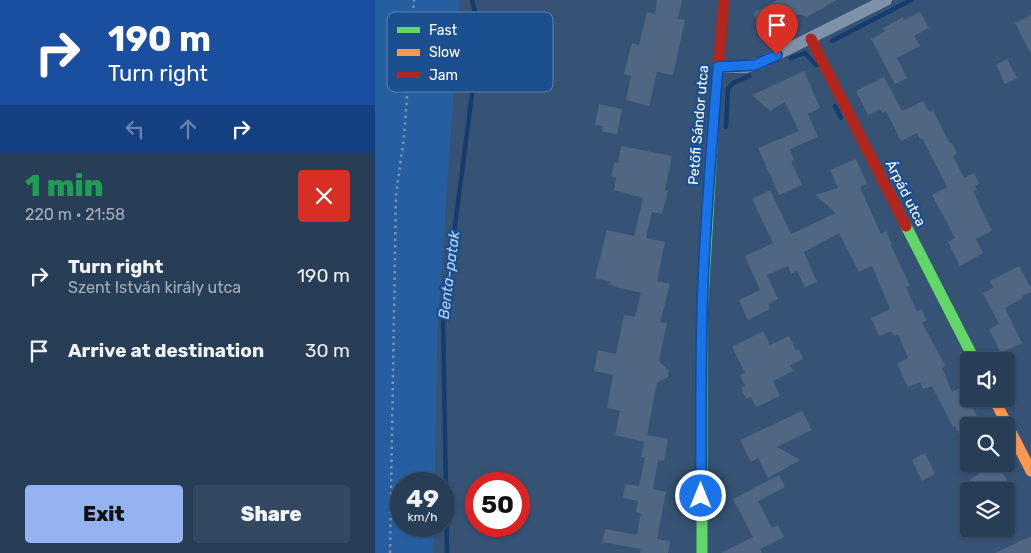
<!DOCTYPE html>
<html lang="en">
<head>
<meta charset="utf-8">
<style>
	body { margin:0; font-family:Rubik,sans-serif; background:#344961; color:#f1f3f6; height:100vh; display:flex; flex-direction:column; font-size:19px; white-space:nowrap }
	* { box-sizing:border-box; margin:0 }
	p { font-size:16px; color:#a5aeba }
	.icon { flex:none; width:28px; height:28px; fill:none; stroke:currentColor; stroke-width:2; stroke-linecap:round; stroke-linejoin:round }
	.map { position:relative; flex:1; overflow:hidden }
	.side { display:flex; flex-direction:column; background:#283e57; width:375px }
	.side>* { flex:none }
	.banner { background:#1a4fa0; color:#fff; overflow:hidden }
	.fabs { position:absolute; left:585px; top:352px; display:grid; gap:10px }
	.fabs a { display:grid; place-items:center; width:55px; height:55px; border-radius:5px; background:#283e57; box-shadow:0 1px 4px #0004,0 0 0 1px #44576d; font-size:25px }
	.speed { position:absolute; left:15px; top:472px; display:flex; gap:10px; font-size:25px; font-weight:700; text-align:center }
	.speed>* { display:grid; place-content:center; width:65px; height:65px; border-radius:50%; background:#283e57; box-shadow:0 1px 4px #0004,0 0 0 1px #44576d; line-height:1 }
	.speed small { font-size:12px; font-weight:400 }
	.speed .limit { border:8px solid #d22; background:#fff; color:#111 }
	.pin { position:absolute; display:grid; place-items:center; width:42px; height:42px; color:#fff; margin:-51px -21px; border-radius:50% 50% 50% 0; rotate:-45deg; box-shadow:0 0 5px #0007 }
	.pin .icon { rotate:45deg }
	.me { position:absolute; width:55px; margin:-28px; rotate:0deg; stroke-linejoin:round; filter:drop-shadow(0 0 4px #0008) }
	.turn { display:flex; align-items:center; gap:18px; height:105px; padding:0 25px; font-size:22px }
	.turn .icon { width:65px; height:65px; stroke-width:2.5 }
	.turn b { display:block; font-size:35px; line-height:42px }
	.lanes { display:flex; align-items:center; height:48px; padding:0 25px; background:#0003; justify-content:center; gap:25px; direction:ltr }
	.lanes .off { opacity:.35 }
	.round { display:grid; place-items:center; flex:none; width:52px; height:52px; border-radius:5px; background:#344961 }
	.overview { display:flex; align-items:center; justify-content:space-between; height:85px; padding:0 25px }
	h1 { font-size:30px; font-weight:800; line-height:38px; color:#1e9e55 }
	.cta { display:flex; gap:10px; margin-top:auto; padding:10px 25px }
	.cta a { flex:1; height:58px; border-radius:5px; background:#95b2f1; color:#111; font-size:20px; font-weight:800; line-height:58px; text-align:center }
	.cta a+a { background:#344961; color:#f1f3f6 }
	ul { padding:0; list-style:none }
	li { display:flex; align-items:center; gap:15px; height:75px; padding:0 25px }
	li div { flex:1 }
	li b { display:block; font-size:19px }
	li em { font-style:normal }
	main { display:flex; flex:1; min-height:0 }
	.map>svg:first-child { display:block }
	.green { fill:#265fa1 }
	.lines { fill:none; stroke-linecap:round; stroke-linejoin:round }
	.stream { stroke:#153c6e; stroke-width:4.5 }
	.building { fill:#506783 }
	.path { stroke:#7d92a8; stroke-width:2.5; stroke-dasharray:2.5 4; stroke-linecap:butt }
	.street { stroke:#7d92a8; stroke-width:12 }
	.fast { stroke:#63d668; stroke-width:11 }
	.slow { stroke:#ff974d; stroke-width:11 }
	.jam { stroke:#b3261e; stroke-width:11 }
	.route-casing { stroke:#114b97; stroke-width:12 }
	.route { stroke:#1a73e8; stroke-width:9 }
	.labels { text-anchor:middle; stroke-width:5; stroke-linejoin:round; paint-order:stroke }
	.street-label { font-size:14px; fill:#fff; stroke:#1b4f8f }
	.water-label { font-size:15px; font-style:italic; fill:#b5d3f5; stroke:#1b4f8f }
	.key { fill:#1b4f8f; stroke:#5f84b1; stroke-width:1 }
	.key-label { font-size:14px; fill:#fff }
</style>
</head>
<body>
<main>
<section class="side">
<div class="banner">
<div class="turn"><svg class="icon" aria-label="right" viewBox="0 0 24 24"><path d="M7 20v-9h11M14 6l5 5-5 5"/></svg><div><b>190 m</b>Turn right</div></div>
<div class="lanes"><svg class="icon off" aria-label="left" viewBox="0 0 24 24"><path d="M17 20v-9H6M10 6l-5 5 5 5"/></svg><svg class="icon off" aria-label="ahead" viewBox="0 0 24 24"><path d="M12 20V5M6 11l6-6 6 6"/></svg><svg class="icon" aria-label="right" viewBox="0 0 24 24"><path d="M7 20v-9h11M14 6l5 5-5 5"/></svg></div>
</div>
<div class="overview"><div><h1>1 min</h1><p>220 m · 21:58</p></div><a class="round" style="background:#d93025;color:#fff"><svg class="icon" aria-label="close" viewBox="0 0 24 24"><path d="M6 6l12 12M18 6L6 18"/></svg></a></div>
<ul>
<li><svg class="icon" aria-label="right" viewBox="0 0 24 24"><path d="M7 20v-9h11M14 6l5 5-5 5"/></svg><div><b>Turn right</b><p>Szent István király utca</p></div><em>190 m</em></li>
<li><svg class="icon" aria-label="arrive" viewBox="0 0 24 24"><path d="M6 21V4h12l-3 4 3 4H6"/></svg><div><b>Arrive at destination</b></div><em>30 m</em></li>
</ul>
<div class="cta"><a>Exit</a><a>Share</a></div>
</section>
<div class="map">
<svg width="656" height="553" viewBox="0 0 656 553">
	<rect width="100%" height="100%" fill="#365274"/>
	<path class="green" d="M0 0H85L62 335 60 484H26V526H59L58 553H0Z"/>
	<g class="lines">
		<path class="stream" d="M457 41 536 0
			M416 58 430 53 441 65
			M460 106 466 118
			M351 127 353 88 358 83 374 76
			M72 553 68 317 105 33 97 0"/>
	</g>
	<path class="building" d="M282 0H307L303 19 310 20 298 75 282 72 274 106 251 100 256 76 249 74 257 43 264 45 272 12 280 14Z
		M402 0H462L432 17 424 14 388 33 378 13Z
		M545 12 554 28 539 36 545 46 522 58 532 78 520 84 496 39 510 31 508 28 528 17 529 20Z
		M656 15V54L640 23Z
		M632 59 642 78 630 84 621 65Z
		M429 71 445 108 433 114 443 137 415 149 419 160 416 161 427 185 404 195 383 148 424 131 410 102 395 111 377 95Z
		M509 77 527 111 548 101 554 112 558 110 575 144 577 143 582 153 578 156 589 178 599 173 604 184 600 186 602 190 598 191 617 231 601 239 608 253 585 266 573 242 580 238 557 195 572 187 547 138 545 139 542 133 526 141 511 111 507 113 505 109 493 115 481 91Z
		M224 104 247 109 242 134 227 132 228 126 220 125Z
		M246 146 297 156 290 190 293 191 287 214 277 212 271 238 290 242 282 281 295 284 285 322 292 323 284 361 294 371 293 377 282 383 272 435 293 439 289 461 283 460 278 489 291 492 282 539 295 541 293 553H265L266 549 227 542 230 529 262 535 266 513 261 512 263 501 248 498 250 484 264 486 270 458 266 457 269 442 240 435 245 411 232 408 238 375 219 371 223 350 241 354 249 315 260 317 266 293 234 285 235 282 220 278 232 230 259 236 268 198 239 190 241 178 236 176 240 162 243 163Z
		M481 159 492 184 485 187 506 234 511 231 517 244 516 245 535 286 531 287 542 312 546 309 552 320 547 323 570 365 567 368 577 392 587 387 607 426H594V453L580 426 578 427 557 386 548 389 545 382 533 387 522 364 533 358 523 334 519 336 516 331 504 336 496 318 515 309 497 266 484 272 464 233 429 252 442 282 430 287 422 271 416 274 413 266 392 275 403 299 393 304 395 309 373 320 364 300 385 290 370 256 398 243 377 199 395 190 416 234 461 213 440 195 463 188 455 170Z
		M644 266 656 288V292L647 296 648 298 630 308 647 343 626 353 614 329 624 324 608 293 618 288 615 281Z
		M388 331 395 345 414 336 421 350 424 349 428 359 415 365 418 371 398 381 405 396 381 407 376 397 371 399 366 388 370 386 365 375 370 373 357 347Z
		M427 411 437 430 402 447 425 460 393 478 383 458 376 462 365 440Z
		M550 453 560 474 547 481 537 460Z
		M599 464H623L638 491H600L594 480 604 474Z
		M404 475 410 487 383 501 397 528 403 525 409 537 385 549 387 553H346L378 537 358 499Z
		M656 536V553H620Z"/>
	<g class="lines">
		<path class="path" d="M15 553 21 195 29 137 39 0"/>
		<path class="street" d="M343 67H371L385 63 511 0"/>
		<path class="fast" d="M531 226 600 361
			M327 553V317L338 131"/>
		<path class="slow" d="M619 399 656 471"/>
		<path class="jam" d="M436 39 531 226
			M338 131 349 0"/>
	</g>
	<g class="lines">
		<defs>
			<path id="route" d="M326 496C326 425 325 354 328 283 331 211 337 139 343 67L380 65 402 55"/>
		</defs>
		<use href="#route" class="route-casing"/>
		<use href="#route" class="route"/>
	</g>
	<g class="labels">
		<g class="street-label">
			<text transform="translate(323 125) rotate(-85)" y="5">Petőfi Sándor utca</text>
			<text transform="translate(531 193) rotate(63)" y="5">Árpád utca</text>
		</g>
		<g class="water-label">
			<text transform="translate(74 275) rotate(-83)" y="5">Benta-patak</text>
		</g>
	</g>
	<rect x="12" y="12" width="166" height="80" rx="8" class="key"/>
	<rect x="22" y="27" width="23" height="6" fill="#63d668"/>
	<rect x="22" y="49" width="23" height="7" fill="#ff974d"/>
	<rect x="22" y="72" width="23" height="6" fill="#b3261e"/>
	<g class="key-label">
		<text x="54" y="35">Fast</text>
		<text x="54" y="57">Slow</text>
		<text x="54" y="80">Jam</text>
	</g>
</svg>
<div class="fabs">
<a><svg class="icon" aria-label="sound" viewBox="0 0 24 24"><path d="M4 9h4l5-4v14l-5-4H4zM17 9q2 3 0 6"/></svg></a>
<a><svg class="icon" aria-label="search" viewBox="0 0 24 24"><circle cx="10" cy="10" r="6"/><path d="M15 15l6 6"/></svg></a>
<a><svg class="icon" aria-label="layers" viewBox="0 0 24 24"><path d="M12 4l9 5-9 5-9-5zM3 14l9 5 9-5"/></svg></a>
</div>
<div class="speed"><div>49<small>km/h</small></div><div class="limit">50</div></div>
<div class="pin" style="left:402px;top:55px;background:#d93025"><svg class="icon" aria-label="arrive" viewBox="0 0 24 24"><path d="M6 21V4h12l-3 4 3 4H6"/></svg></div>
<svg class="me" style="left:326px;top:496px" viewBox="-20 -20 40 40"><circle r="17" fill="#1a73e8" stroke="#fff" stroke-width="3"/><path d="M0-11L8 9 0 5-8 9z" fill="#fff"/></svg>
</div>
</main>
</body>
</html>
